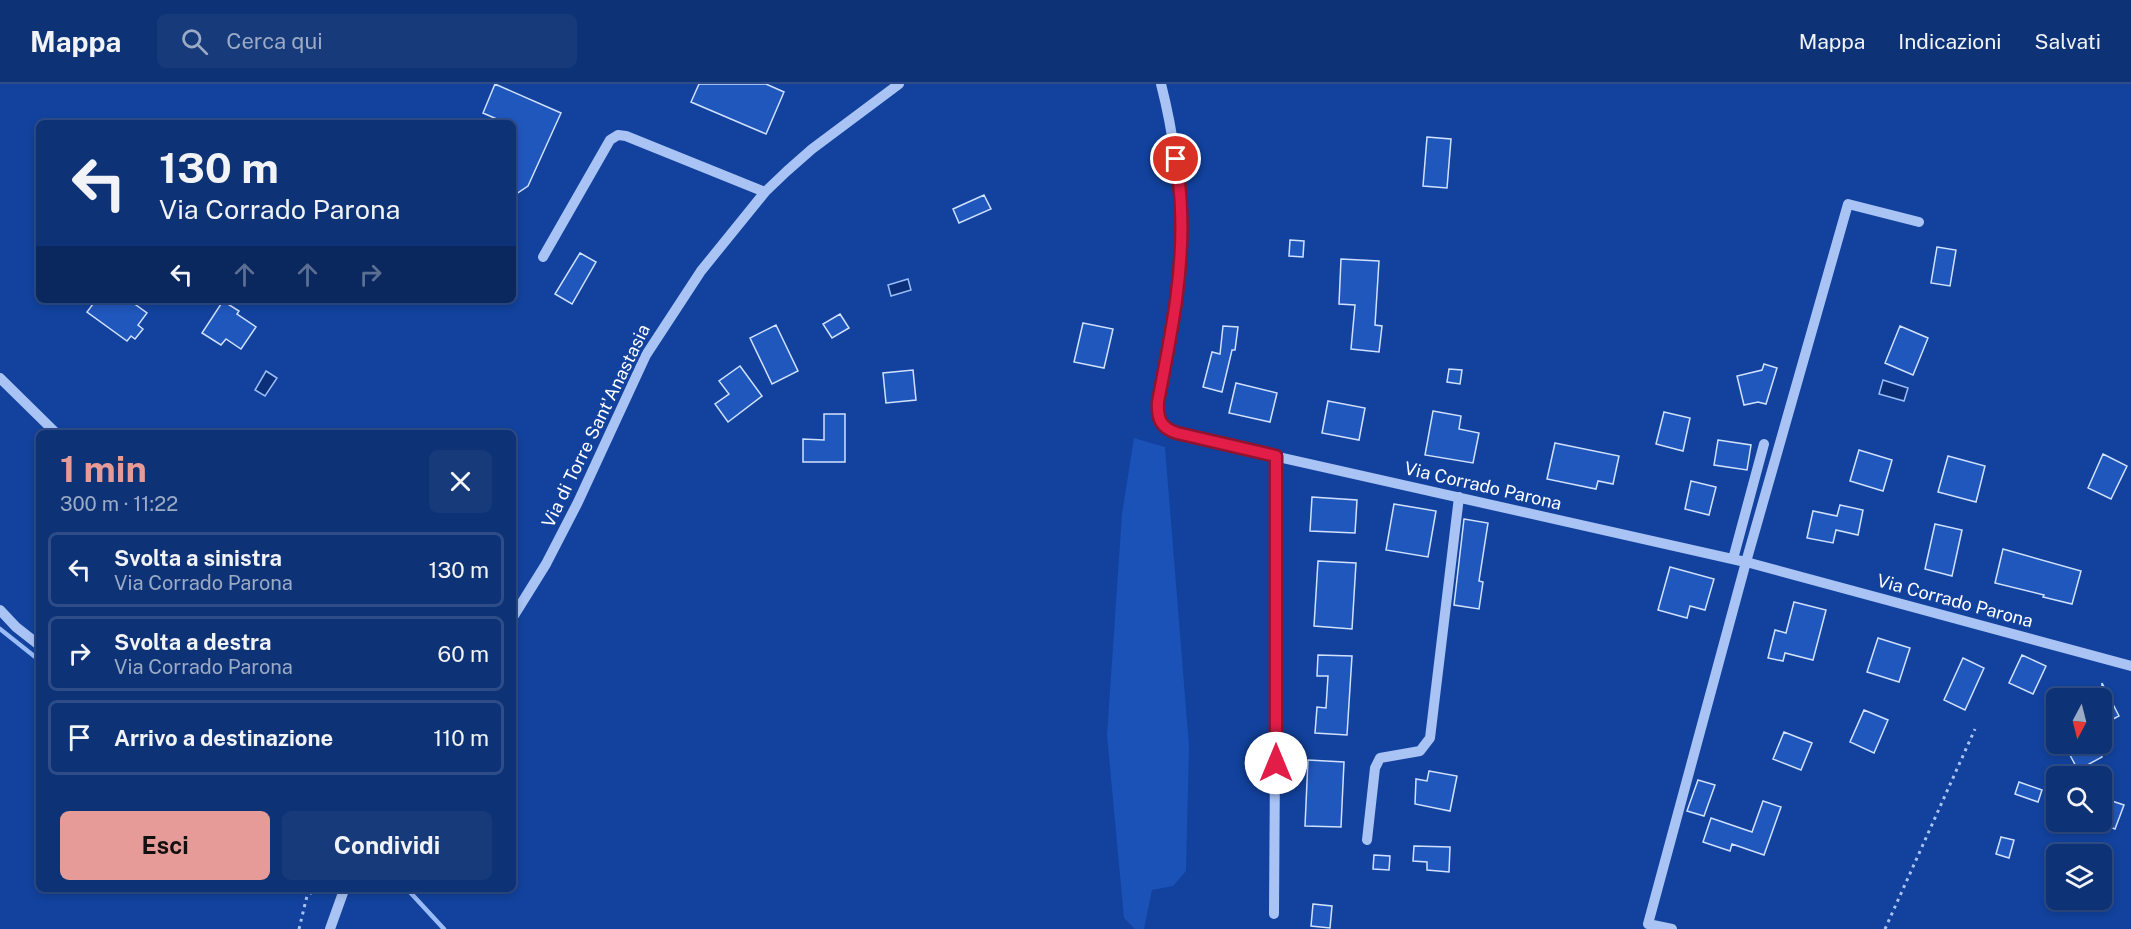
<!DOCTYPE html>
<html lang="it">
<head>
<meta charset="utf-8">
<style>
	body { margin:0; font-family:"Public Sans",sans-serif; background:#173a7b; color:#f1f3f6; height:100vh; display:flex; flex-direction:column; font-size:22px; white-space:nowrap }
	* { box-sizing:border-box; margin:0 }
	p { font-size:20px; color:#9baac5 }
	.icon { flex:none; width:33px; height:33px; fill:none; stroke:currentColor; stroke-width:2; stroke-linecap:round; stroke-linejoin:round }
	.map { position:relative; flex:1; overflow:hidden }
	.side { position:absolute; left:36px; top:346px; width:480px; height:462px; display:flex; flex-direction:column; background:#0e3276; border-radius:9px; box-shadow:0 3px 9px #0003,0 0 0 2px #2e4d88 }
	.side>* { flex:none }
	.banner { position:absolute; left:36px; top:36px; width:480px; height:183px; border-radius:9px; box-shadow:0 3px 9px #0003,0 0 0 2px #2e4d88; background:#0e3276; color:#f1f3f6; overflow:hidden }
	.needle { width:39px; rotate:187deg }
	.controls { position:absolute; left:2046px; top:604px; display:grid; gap:12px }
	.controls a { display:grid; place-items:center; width:66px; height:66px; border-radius:9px; background:#0e3276; box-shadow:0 3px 9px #0003,0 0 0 2px #2e4d88; font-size:30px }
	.pin { position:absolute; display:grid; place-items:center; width:51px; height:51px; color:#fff; margin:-26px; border:3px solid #fff; border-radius:50%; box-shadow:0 2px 6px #0007 }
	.me { position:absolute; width:66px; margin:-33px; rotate:0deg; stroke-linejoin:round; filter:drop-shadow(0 0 4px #0008) }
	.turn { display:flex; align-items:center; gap:21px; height:126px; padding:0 24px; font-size:27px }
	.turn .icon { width:78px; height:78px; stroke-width:2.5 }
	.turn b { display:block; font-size:42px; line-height:51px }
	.lanes { display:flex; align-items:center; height:57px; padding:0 24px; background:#0003; justify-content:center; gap:30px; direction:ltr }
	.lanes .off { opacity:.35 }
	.round { display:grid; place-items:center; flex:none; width:63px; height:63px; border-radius:9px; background:#173a7b }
	.summary { display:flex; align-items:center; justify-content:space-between; height:102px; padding:0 24px }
	h1 { font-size:36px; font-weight:700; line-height:45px; color:#e69b98 }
	.primary-button { display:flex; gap:12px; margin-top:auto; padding:12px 24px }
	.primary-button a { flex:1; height:69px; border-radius:9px; background:#e69b98; color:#111; font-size:24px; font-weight:700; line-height:69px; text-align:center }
	.primary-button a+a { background:#173a7b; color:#f1f3f6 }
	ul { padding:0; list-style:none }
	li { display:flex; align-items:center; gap:18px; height:75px; margin:0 12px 9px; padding:0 12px; border:3px solid #2e4d88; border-radius:9px }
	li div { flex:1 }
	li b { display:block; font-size:22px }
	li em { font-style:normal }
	header { display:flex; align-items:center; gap:36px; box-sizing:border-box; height:84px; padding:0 30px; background:#0e3276; border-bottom:2px solid #2e4d88 }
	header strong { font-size:28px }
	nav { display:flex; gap:33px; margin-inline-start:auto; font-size:21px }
	.search { width:420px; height:54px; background:#173a7b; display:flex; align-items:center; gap:15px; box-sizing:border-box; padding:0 21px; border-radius:9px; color:#9baac5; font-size:22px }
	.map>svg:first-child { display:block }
	.green { fill:#1a52b7 }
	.water { fill:#0b3079; stroke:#9abcf7; stroke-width:1.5 }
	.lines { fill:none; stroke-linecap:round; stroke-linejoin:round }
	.stream { stroke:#9abcf7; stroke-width:4.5 }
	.building { fill:#2057bc; stroke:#d0e1fe; stroke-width:1.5 }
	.path { stroke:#a8c3f4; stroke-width:3; stroke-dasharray:3 4.5; stroke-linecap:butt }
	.minor { stroke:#a8c3f4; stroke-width:10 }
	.route-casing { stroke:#92132f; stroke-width:15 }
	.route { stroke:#e11d48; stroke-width:10 }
	.labels { text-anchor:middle; stroke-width:6; stroke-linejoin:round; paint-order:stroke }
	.street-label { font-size:18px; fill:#fff; stroke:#12429d }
</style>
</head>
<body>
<header>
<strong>Mappa</strong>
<div class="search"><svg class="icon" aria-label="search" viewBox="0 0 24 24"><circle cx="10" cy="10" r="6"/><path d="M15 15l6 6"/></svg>Cerca qui</div>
<nav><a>Mappa</a><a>Indicazioni</a><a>Salvati</a></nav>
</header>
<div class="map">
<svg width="2131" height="845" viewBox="0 0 2131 845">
	<rect width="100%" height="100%" fill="#12429d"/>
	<path class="green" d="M1134 354 1165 363 1189 662 1186 787 1173 802 1152 806 1144 845H1135L1124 834 1107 651 1122 430Z"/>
	<path class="water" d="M908 195 911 206 891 212 888 201Z
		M266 287 277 294 265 312 255 306Z
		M1883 296 1908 304 1904 317 1879 310Z"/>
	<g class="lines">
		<path class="stream" d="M0 545 39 576
			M408 806 444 845"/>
	</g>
	<path class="building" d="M495 0 561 29 528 102 513 112V39H506L483 29Z
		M699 0H766L784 8 766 50 691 18Z
		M1427 53 1451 55 1447 104 1423 102Z
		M984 111 991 125 959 139 953 125Z
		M1290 156 1304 157 1303 173 1289 172Z
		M1937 163 1956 166 1950 202 1931 199Z
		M580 169 596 178 572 220 555 210Z
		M1341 175 1379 177 1375 241 1382 242 1379 268 1351 265 1355 221 1339 220Z
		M96 216H129L147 229 138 241 143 245 135 255 131 252 127 257 87 228Z
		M223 217 239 227 237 230 256 243 241 265 226 255 221 261 202 249Z
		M840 230 849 244 832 254 823 240Z
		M1083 239 1113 245 1104 284 1074 278Z
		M776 241 798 287 772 300 750 254Z
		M1223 242 1238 243 1235 266H1232L1222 308 1203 303 1212 268 1220 270Z
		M1900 242 1928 254 1913 291 1885 279Z
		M1764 280 1777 284 1766 320 1758 318 1744 321 1737 292 1762 286Z
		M740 282 762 312 728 338 715 320 729 310 719 297Z
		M1449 285 1462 286 1460 300 1447 298Z
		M913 286 916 316 886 319 883 289Z
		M1236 299 1277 309 1270 338 1229 329Z
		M1328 317 1365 324 1359 356 1322 349Z
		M1433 327 1461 332 1459 345 1479 349 1473 379 1425 371Z
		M1664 328 1690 334 1683 367 1656 360Z
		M824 330H845V378H803V355L824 356Z
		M1718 356 1751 361 1747 386 1714 381Z
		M1555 359 1619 372 1613 400 1598 397 1596 405 1547 395Z
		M1859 366 1892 376 1883 407 1850 397Z
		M2103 370 2127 382 2111 415 2088 404Z
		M1948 372 1985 382 1976 418 1938 408Z
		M1691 397 1716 403 1709 431 1685 425Z
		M1312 413 1357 416 1355 449 1310 447Z
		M1394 420 1436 427 1428 473 1386 466Z
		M1840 421 1863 426 1858 451 1836 446 1833 459 1807 454 1813 427 1837 432Z
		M1464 435 1488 439 1479 497 1483 498 1479 525 1454 521Z
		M1935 440 1962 446 1952 492 1925 485Z
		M2003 465 2081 487 2072 520 2043 513 2044 511 1995 499Z
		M1318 477 1356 479 1352 545 1314 542Z
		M1670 483 1714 495 1705 526 1690 522 1687 534 1658 526Z
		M1794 518 1826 526 1813 576 1785 569 1783 577 1768 574 1775 546 1786 549Z
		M1878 554 1910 564 1899 598 1867 588Z
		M1318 571 1352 572 1347 651 1315 649 1317 623 1326 624 1328 592H1317Z
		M2022 571 2046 582 2033 610 2009 599Z
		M1963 574 1984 584 1965 626 1944 616Z
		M2102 599 2119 632 2102 641Z
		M1864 626 1888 636 1874 669 1850 658Z
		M1784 648 1812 659 1801 686 1773 675Z
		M2064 660H2095L2102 673 2078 686Z
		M1308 676 1344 678 1341 743 1305 742Z
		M1429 687 1457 692 1450 727 1415 720 1416 695 1427 697Z
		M1698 696 1715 701 1704 732 1687 727Z
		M2019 698 2042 706 2038 718 2015 710Z
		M2109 716 2124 721 2115 745 2100 739Z
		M1763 717 1781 723 1764 771 1732 760 1730 767 1703 758 1711 734 1752 748Z
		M2001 753 2014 756 2009 774 1996 770Z
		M1414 762 1450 763 1449 788 1427 786V778L1413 777Z
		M1374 771 1390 772 1389 786 1373 785Z
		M1313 820 1332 822 1330 844 1311 842Z"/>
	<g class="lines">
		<path class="path" d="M299 845 307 812 315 806
			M1885 845 1975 645"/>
		<path class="minor" d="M1161 0C1180 74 1185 146 1175 222 1171 256 1161 290 1158 325 1159 343 1169 347 1185 352L1750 479 2131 582
			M543 173 610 56 618 51 626 52 765 108
			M0 294 57 350
			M1733 475 1764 360
			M0 526 16 543 39 561
			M513 533 546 480 578 418 646 271 701 187 765 108 787 87 812 65 899 0
			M1367 756 1375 684 1380 674 1420 667 1430 654 1459 413
			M1274 830 1277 372
			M330 845 344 806
			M1672 845 1648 840 1746 478 1848 120 1919 138"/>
	</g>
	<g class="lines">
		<defs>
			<path id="route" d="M1176 75C1178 92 1181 109 1181 126 1184 191 1170 255 1158 318 1157 335 1161 344 1177 349L1276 372V679"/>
		</defs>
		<use href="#route" class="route-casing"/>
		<use href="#route" class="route"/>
	</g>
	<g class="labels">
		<g class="street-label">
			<text transform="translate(596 342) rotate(-64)" y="6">Via di Torre Sant'Anastasia</text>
			<text transform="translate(1483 402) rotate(13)" y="6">Via Corrado Parona</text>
			<text transform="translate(1955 517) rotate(15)" y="6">Via Corrado Parona</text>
		</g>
	</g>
</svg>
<div class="controls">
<a><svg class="needle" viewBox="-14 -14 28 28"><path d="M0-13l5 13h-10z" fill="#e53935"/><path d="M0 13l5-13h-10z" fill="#9baac5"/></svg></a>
<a><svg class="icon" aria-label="search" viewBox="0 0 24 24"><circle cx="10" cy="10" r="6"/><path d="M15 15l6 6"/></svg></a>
<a><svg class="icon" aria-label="layers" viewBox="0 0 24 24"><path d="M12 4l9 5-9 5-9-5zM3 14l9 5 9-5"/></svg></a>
</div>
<div class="pin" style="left:1176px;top:75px;background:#d93025"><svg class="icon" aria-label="arrive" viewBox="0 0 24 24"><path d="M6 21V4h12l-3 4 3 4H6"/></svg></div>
<svg class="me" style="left:1276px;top:679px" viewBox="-20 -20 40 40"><circle r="19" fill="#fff"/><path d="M0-13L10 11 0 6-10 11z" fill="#e11d48"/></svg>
<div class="banner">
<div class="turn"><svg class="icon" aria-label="left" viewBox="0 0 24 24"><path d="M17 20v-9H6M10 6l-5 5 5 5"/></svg><div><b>130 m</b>Via Corrado Parona</div></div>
<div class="lanes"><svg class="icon" aria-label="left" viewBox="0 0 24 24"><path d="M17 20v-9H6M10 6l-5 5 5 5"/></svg><svg class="icon off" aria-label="ahead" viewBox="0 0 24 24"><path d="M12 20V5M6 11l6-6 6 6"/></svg><svg class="icon off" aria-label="ahead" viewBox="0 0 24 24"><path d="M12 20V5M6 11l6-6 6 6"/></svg><svg class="icon off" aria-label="right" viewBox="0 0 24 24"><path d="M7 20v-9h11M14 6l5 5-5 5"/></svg></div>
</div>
<section class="side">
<div class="summary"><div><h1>1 min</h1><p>300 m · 11:22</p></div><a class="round"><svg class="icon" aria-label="close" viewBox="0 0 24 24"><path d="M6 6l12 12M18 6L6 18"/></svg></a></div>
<ul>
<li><svg class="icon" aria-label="left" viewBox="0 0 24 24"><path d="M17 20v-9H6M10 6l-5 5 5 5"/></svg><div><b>Svolta a sinistra</b><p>Via Corrado Parona</p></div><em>130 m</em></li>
<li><svg class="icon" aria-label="right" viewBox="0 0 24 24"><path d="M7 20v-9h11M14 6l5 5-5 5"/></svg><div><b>Svolta a destra</b><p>Via Corrado Parona</p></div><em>60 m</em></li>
<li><svg class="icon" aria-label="arrive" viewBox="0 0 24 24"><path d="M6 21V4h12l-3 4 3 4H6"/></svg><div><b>Arrivo a destinazione</b></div><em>110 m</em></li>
</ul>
<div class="primary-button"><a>Esci</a><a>Condividi</a></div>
</section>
</div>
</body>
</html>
